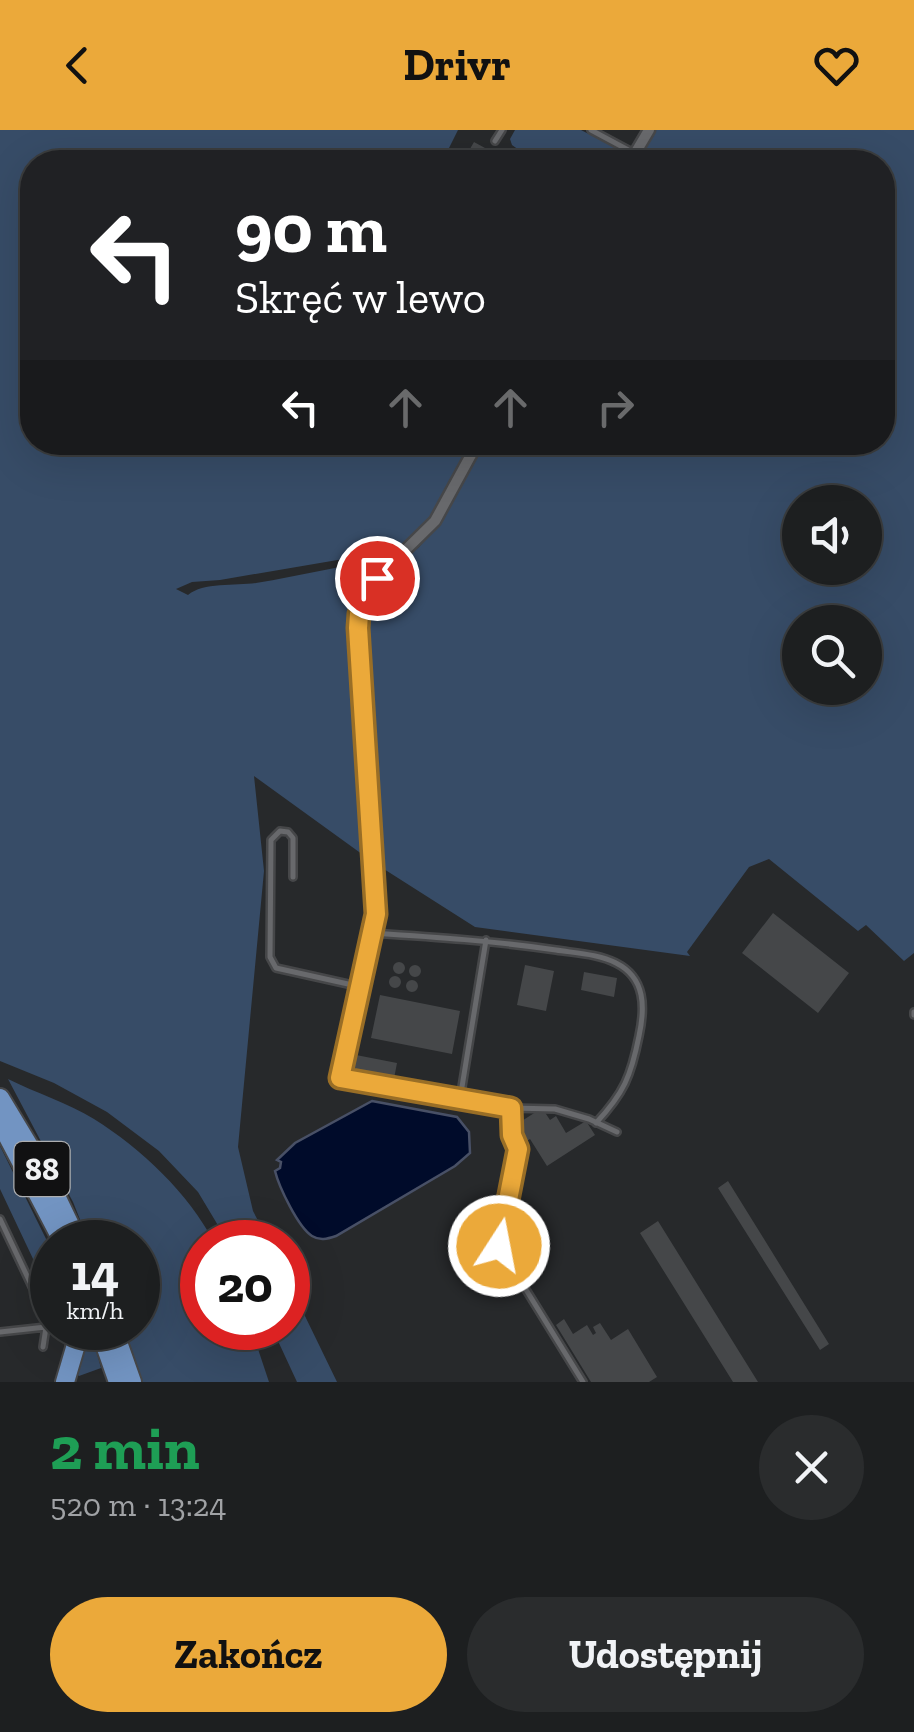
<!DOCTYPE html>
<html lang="pl">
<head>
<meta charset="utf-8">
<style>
	body { margin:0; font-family:"Zilla Slab",serif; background:#2a2c2d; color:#f1f3f6; height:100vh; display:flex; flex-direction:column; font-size:38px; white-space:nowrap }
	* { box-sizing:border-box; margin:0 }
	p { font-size:32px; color:#a0a2a5 }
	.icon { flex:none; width:55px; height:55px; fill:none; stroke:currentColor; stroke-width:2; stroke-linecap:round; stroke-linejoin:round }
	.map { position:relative; height:1252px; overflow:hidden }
	.panel { display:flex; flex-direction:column; background:#1d1f20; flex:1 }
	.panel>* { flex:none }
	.top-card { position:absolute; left:20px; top:20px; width:875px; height:305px; border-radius:40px; box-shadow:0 10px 40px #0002,0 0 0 2px #3b3d3e; background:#202124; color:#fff; overflow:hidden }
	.controls { position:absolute; left:782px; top:355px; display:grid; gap:20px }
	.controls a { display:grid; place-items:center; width:100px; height:100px; border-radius:50%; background:#1d1f20; box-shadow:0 10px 40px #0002,0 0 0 2px #3b3d3e; font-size:50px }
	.speed { position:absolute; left:30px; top:1090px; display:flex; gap:20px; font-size:50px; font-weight:700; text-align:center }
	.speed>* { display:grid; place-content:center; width:130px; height:130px; border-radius:50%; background:#1d1f20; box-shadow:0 10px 40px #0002,0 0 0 2px #3b3d3e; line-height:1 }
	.speed small { font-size:25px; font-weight:400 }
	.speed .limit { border:15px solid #d22; background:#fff; color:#111 }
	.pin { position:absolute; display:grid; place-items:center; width:85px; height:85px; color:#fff; margin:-42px; border:5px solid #fff; border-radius:50%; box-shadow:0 2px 10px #0007 }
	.me { position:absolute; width:110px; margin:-55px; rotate:11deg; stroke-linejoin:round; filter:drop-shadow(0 0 8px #0008) }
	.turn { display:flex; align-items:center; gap:35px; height:210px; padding:0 50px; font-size:45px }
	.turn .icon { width:130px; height:130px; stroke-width:2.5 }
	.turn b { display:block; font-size:70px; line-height:85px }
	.lanes { display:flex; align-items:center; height:95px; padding:0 50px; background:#0003; justify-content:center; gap:50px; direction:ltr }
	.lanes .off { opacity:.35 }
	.round { display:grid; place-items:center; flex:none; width:105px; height:105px; border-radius:52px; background:#2a2c2d }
	.summary { display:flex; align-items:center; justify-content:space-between; height:170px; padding:0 50px }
	h1 { font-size:60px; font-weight:700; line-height:75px; color:#1e9e55 }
	.cta { display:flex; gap:20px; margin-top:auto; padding:20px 50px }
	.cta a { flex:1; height:115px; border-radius:60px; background:#eba93a; color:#111; font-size:40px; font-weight:700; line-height:115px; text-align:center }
	.cta a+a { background:#2a2c2d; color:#f1f3f6 }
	header { display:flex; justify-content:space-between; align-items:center; height:130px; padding:0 50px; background:#eba93a; color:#111; font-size:45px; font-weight:700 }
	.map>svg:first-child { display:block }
	.green { fill:#374c67; fill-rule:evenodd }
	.water { fill:#000b2a; stroke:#485066; stroke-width:2.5 }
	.building { fill:#454749 }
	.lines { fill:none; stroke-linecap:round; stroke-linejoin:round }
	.lane-casing { stroke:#464749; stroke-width:10 }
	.street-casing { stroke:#464749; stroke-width:15 }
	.primary-casing { stroke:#464749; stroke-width:22 }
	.lane { stroke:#68696c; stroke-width:5 }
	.street { stroke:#68696c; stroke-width:10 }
	.primary { stroke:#7294c2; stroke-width:18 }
	.route-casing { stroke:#996e26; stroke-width:25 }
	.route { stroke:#eba93a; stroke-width:18 }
	.labels { text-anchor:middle; stroke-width:8; stroke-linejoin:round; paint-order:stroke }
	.shield { fill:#111112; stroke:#adaeb0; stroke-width:2.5 }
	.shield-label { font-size:32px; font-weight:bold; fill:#f0f1f3 }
</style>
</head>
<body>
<header><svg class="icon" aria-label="back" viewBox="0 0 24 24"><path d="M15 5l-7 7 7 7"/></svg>Drivr<svg class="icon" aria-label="heart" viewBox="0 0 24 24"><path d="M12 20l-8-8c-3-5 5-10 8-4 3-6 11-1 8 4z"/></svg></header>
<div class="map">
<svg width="914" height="1252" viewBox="0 0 914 1252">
	<rect width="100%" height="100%" fill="#27292b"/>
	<path class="green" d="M0 0H458L442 32H32V312L474 313 433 389 402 419 220 450 192 452 176 459 188 465C203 452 235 456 256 453 300 446 344 434 389 430L376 440 351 502 366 727 254 646 264 741 238 1017 253 1081 269 1112H228L198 1062 159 1021 107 982 54 953 0 931Z
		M515 0H581L630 25 626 32H522L526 25 512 15 510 9Z
		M656 0H914V823L904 831 866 795 858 801 769 729 749 737 687 822 690 826 475 797 376 734 361 495 381 448 419 417 441 391 483 313 882 312V32H637ZM800 372H865V438H800ZM800 492H865V558H800Z
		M8 949C36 963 68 973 94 989 142 1019 188 1063 214 1112H202V1198H251L269 1252H142L123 1198H138V1112H89L73 1072Z
		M0 1016 52 1121V1169L0 1059Z
		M288 1151 337 1252H297L272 1198H288Z
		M84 1198H90L101 1238 79 1246 76 1243Z"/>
	<path class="water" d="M372 971 457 987 469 1002 470 1023 455 1036 336 1106C327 1109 320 1111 312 1106 298 1097 279 1057 275 1041L280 1038 281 1032 277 1030 295 1013Z"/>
	<path class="building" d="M474 12 507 30 506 32H474L476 30 467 24Z
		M773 783 849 843 818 883 742 823Z
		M393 838a6 6 0 1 1 12 0a6 6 0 1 1-12 0Z
		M409 841a6 6 0 1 1 12 0a6 6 0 1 1-12 0Z
		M525 835 554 841 546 881 517 875Z
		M584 842 617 848 614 867 581 860Z
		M389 852a6 6 0 1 1 12 0a6 6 0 1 1-12 0Z
		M406 856a6 6 0 1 1 12 0a6 6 0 1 1-12 0Z
		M380 865 460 881 452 924 371 908Z
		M356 925 397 933 393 954 352 946Z
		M542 978 550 990 556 986 566 1003 586 991 595 1005 547 1036 530 1009 525 1012 514 996Z
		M728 1051 829 1214 820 1220 718 1058Z
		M658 1091 758 1252H733L640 1103Z
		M528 1100 539 1117 519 1128 509 1112Z
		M564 1189 573 1204 587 1195 593 1205 596 1203 593 1197 600 1193 611 1210 628 1199 657 1247 649 1252H591L556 1195Z"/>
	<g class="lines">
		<defs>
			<path id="lane" d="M591 0 632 22
				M495 11 502 0
				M293 747V708L288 702 280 701 271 710 270 827 276 838 357 856
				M914 882V885
				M460 969 486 810
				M511 978 512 1005 518 1019 499 1116 583 1252
				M596 993C624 963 631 946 639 906 645 878 646 848 616 833 599 824 575 823 556 820 495 811 434 807 372 803L358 856 340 947 511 978 555 979 589 989 617 1002
				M0 1089 46 1186V1197L0 1202
				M43 1217 46 1197"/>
			<path id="street" d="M630 32 649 0
				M372 803 376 762 362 581 359 484 377 448 435 391 478 312"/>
			<path id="primary" d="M0 968 44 1041 78 1112
				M0 992 63 1112
				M99 1198 118 1252
				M113 1198 132 1252
				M65 1252 75 1218 77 1198"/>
		</defs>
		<use href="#lane" class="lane-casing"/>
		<use href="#street" class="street-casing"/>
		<use href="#primary" class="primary-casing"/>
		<use href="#lane" class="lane"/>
		<use href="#street" class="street"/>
		<use href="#primary" class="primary"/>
	</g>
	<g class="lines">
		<defs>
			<path id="route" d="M377 448 359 484 358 498 376 784 340 948 511 978 512 1005 518 1019 499 1116"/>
		</defs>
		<use href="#route" class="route-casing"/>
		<use href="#route" class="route"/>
	</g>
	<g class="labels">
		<rect class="shield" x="14.5" y="1012" width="55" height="54" rx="8"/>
		<g class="shield-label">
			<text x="42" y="1050">88</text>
		</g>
	</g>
</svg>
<div class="controls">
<a><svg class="icon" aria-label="sound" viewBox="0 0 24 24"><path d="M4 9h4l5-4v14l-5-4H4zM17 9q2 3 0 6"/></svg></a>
<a><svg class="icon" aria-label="search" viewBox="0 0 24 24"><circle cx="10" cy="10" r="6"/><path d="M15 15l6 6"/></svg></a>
</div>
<div class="speed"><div>14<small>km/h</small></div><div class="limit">20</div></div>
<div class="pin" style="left:377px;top:448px;background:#d93025"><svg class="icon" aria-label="arrive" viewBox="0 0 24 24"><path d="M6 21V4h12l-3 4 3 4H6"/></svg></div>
<svg class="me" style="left:499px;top:1116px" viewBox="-20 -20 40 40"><circle r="17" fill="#eba93a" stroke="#fff" stroke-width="3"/><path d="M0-11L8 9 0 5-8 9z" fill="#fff"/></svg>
<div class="top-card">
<div class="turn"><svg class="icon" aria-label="left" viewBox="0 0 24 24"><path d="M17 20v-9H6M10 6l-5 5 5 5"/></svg><div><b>90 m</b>Skręć w lewo</div></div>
<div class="lanes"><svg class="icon" aria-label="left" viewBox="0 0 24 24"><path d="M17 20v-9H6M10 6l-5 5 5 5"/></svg><svg class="icon off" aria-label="ahead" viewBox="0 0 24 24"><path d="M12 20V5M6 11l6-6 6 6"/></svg><svg class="icon off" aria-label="ahead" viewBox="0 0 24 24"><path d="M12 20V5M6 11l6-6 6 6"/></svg><svg class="icon off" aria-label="right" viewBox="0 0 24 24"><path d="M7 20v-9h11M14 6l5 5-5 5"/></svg></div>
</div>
</div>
<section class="panel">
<div class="summary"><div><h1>2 min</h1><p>520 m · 13:24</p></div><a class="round"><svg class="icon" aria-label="close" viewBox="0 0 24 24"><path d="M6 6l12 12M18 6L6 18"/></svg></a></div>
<div class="cta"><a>Zakończ</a><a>Udostępnij</a></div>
</section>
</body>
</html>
